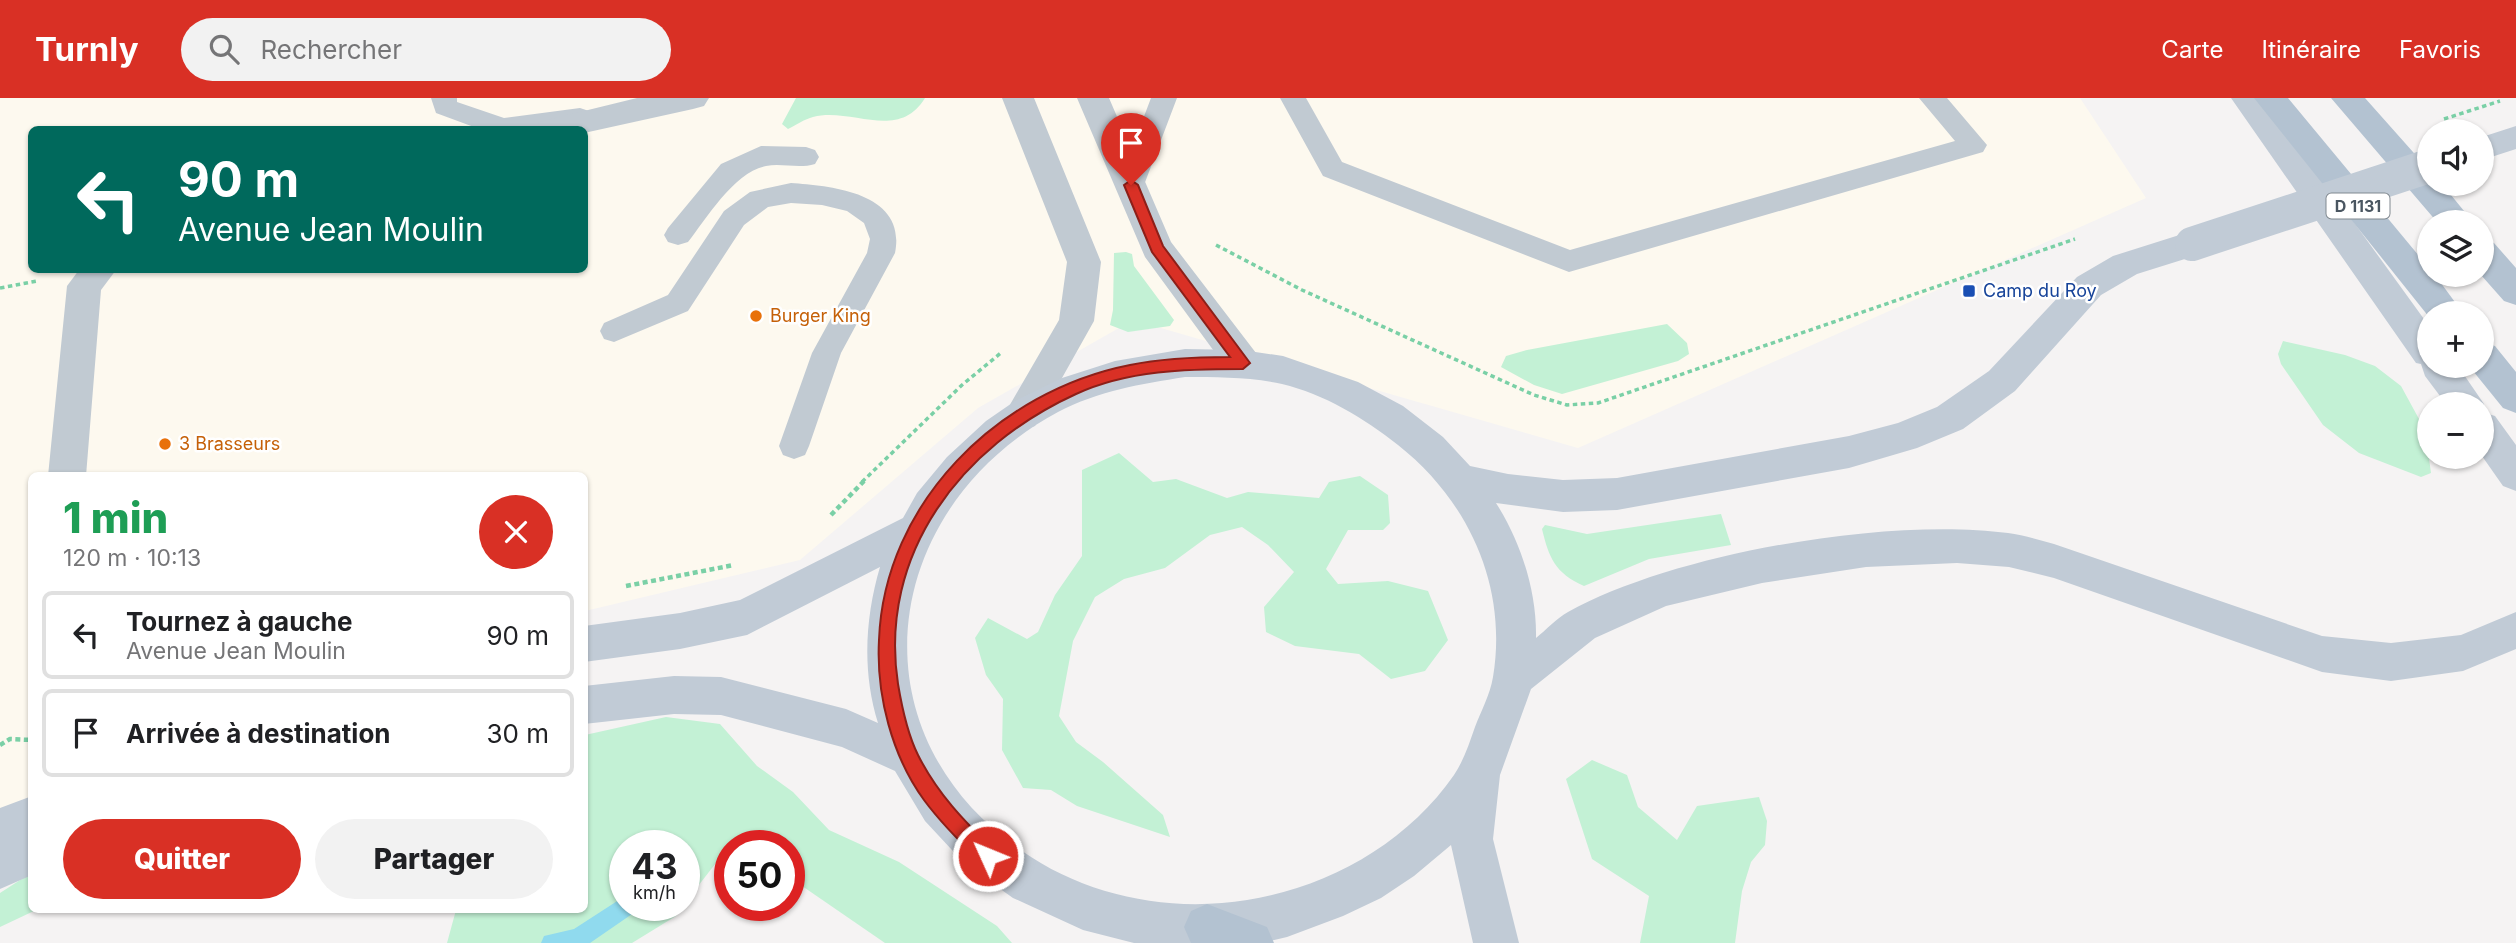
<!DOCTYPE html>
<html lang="fr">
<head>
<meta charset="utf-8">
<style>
	body { margin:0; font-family:Inter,sans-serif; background:#f2f2f2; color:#202124; height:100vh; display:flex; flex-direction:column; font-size:26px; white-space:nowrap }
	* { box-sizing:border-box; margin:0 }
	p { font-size:23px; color:#757577 }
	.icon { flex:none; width:38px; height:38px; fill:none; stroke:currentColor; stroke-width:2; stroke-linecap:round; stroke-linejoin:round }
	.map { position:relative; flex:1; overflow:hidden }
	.side { position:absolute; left:28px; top:374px; width:560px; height:441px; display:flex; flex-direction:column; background:#fff; border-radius:10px; box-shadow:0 2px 5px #0004 }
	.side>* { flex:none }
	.banner { position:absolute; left:28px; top:28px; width:560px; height:147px; border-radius:10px; box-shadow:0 2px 5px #0004; background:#00695c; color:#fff; overflow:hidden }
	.fabs { position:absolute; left:2417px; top:21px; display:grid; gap:14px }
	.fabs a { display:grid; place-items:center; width:77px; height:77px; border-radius:50%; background:#fff; box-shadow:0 2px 5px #0004; font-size:35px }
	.speed { position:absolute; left:609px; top:732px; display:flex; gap:14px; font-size:35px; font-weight:700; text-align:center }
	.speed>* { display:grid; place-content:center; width:91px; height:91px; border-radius:50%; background:#fff; box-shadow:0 2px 5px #0004; line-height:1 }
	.speed small { font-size:18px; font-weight:400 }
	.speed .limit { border:10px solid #d22; background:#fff; color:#111 }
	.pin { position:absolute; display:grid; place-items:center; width:60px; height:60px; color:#fff; margin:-72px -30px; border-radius:50% 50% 50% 0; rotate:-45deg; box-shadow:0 0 7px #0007 }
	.pin .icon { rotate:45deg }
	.me { position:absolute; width:77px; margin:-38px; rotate:314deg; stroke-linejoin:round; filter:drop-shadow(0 0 5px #0008) }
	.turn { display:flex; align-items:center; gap:24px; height:147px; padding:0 35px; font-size:32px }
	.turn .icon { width:91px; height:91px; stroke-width:2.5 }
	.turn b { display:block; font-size:49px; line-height:60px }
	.round { display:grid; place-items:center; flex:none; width:74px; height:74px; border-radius:37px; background:#f2f2f2 }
	.headline { display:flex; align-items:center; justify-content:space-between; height:119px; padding:0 35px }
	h1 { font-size:42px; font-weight:800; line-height:52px; color:#1e9e55 }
	.primary-button { display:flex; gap:14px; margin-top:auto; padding:14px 35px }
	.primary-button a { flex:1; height:80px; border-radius:42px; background:#d93025; color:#fff; font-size:28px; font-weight:800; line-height:80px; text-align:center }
	.primary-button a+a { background:#f2f2f2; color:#202124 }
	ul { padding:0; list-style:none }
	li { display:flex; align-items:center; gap:21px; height:88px; margin:0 14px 10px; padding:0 21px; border:4px solid #e0e0e0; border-radius:10px }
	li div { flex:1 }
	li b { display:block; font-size:26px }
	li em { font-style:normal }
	header { display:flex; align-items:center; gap:42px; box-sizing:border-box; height:98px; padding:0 35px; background:#d93025; color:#fff }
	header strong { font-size:33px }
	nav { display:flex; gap:38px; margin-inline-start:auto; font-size:24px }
	.search { width:490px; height:63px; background:#f2f2f2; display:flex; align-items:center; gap:18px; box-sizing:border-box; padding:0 24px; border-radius:38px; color:#757577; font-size:26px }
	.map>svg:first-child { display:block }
	.commercial { fill:#fdf9ef; fill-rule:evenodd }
	.green { fill:#c3f1d5 }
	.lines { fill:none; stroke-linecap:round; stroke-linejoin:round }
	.stream { fill:#90daee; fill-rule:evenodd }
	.path-far1 { stroke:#7ad0a6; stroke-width:3.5; stroke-dasharray:4.5 3.5; stroke-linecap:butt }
	.path { stroke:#7ad0a6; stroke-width:4.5; stroke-dasharray:5 3.5; stroke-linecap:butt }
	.lane { fill:#c1cad2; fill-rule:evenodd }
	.street { fill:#c1cad2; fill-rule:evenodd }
	.secondary { fill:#c1cbd6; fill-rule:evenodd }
	.primary { fill:#b3c2d1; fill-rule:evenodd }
	.path-bridge { stroke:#7ad0a6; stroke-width:3.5; stroke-dasharray:4.5 3.5; stroke-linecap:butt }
	.secondary-bridge { stroke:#c1cbd6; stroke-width:34 }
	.route { fill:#d93025; stroke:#8d1f18; stroke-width:2 }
	.transit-dot { fill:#1a4fb4; stroke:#fff; stroke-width:2.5 }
	.food-dot { fill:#e8710a; stroke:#fff; stroke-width:2.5 }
	.labels { text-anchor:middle; stroke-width:5; stroke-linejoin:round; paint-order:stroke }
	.shield { fill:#fff; stroke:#808990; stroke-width:2 }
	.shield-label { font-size:16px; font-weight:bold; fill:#4a5661 }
	.transit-label { font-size:18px; fill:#164399; stroke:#fff; text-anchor:start }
	.food-label { font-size:18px; fill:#c56008; stroke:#fff; text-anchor:start }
</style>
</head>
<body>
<header>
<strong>Turnly</strong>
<div class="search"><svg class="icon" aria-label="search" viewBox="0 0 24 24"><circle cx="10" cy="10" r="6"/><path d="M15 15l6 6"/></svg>Rechercher</div>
<nav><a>Carte</a><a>Itinéraire</a><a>Favoris</a></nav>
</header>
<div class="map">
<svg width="2516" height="845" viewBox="0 0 2516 845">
	<rect width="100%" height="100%" fill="#f5f3f3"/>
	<path class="commercial" d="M0 0H2080L2146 100 1578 350 1133 222 978 310 800 462 585 513 584 378H32L31 699 0 715ZM32 32H584V172H32Z"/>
	<path class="green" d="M796 0H925C898 44 852 9 813 19 805 21 796 27 788 31L782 26Z
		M1126 154 1132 156 1134 168 1174 222 1170 228 1128 234 1110 227 1113 212 1114 155Z
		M1667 226 1687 245 1689 256 1678 263 1562 296 1534 287 1501 269 1506 258 1527 252Z
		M2283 243 2345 257 2375 268 2401 288 2425 332 2431 375 2421 379 2359 355 2323 327 2281 266 2278 256Z
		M1119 355 1153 384 1176 381 1227 400 1248 394 1319 400 1329 384 1360 378 1388 397 1390 425 1383 432H1348L1326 471 1338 486 1388 483 1428 493 1448 542 1425 573 1391 581 1359 556 1295 548 1266 534 1264 509 1294 474 1268 447 1242 429 1210 437 1165 470 1124 481 1095 499 1073 543 1059 618 1076 644 1103 664 1163 717 1170 739 1077 708 1051 692 1023 690 1002 652 1003 601 986 577 975 540 988 520 1027 541 1038 534 1055 497 1082 458V372Z
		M1721 416 1731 447 1649 461 1584 488C1555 475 1549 460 1542 431L1545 427 1587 436Z
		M666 619 720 626 757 668 793 694 829 732 899 764 997 828 1012 845H885L789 779V747H749L737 738 684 806V747H625V807H684L676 818 632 845H447L456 812H584L585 637Z
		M1592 662 1627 677 1638 709 1677 742 1697 708 1759 699 1767 723 1765 747 1751 764 1742 793 1735 845H1640L1649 798 1592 761 1566 681Z
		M31 775 32 812H36L0 829V795Z"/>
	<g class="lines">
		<path class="stream" d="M625 798V807H638L635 814 590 845H541L544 838 574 831Z"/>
		<path class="path-far1" d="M1216 147 1302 192 1534 297 1567 307 1598 305 2075 141
			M0 190 37 183
			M862 384 962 287 1002 254"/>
		<path class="path" d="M831 417 864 383
			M626 488 734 467
			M0 647 10 641 32 642"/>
		<path class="lane" d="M431 0H457V4L504 20 580 10 589 13 593 19 589 25 555 32H482L436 15Z
			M1151 0H1177L1144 87 1141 94 1131 97 1121 94 1118 87Z
			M1280 0H1306L1342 64 1570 152 1955 43 1919 0H1947L1987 47 1983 54 1569 174 1323 78Z
			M761 48 806 49 815 52 819 59 815 66C799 71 782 65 766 68 735 73 706 121 688 144L678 147 668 144 664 137 668 130 721 66Z
			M791 85C833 88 907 95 895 155L841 255 809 348 805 357 794 361 783 357 779 348 812 255 867 155 870 141 864 125 847 113 822 107 791 105 768 109 744 127 688 213 614 244 604 241 600 233 604 225 668 197 724 113 750 94Z"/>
		<path class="street" d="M637 0H709L704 8 693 11 584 35V32H534L539 24Z
			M1002 0H1034L1101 164 1094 223 1035 328 1022 332 1009 328 1004 317 1059 222 1067 164Z
			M1077 0H1109L1171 144 1256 255 1261 265 1256 275 1243 279 1230 275 1145 159Z
			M79 172H116L101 192 86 378H48L67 188Z"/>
		<path class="secondary" d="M2231 0H2264L2429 228V268H2458L2484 306 2482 311V306H2446L2425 278 2421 266 2416 265Z
			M2516 28V51L2482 62V39Z
			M2192 133 2204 137 2209 146 2204 155 2137 176 2101 197 2015 293 1963 331 1917 350 1849 370 1617 412 1563 414 1496 405C1521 444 1537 494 1536 540 1546 532 1557 520 1568 514 1675 455 1887 419 2008 435 2023 437 2039 442 2054 446L2322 538 2391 545 2461 537 2516 514V551L2463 573 2391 583 2322 574 2054 480 2009 469 1957 465 1866 469 1762 485 1666 508 1595 540 1531 591 1500 677 1493 741 1519 845H1473L1451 747 1414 778 1381 800 1343 818 1287 839 1261 845H1134L1083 832 1013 800 965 766 925 723 895 673 842 649 721 617 674 616 584 626V588L674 578 721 579 846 611 878 625C862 574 865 520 880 469L747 537 680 551 584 564V528L680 515 740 502 903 420 917 395 947 359 986 323 1015 303 1062 280 1115 263 1185 251 1242 252 1283 258 1358 284 1403 308 1443 339 1470 368 1508 376 1563 382 1617 380 1849 338 1898 325 1937 309 1989 273 2077 179 2113 158ZM1185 279C1217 279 1250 279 1282 286 1324 296 1364 320 1398 347 1469 403 1508 489 1493 579 1490 597 1481 613 1475 629 1469 646 1464 662 1454 677 1402 752 1312 798 1222 805 1152 811 1079 793 1022 753 849 634 880 410 1058 314 1098 293 1141 286 1185 279Z
			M2482 314 2495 318 2516 347V393L2503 388 2482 358Z
			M32 698V777L0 791V710Z"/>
		<path class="primary" d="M2254 0H2288L2429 170V177H2435L2463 215H2429V219Z
			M2331 0H2365L2429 72V86H2442L2473 124H2437Z
			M2482 141 2494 145 2516 170V207L2504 203 2481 177Z
			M2482 244 2495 248 2516 274V315L2503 310 2469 268H2482Z
			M1207 806 1267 829 1274 845H1191L1184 829 1191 813Z"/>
		<path class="path-bridge" d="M2444 21 2500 3"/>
		<path class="secondary-bridge" d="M2192 146 2429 68"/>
	</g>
	<path class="route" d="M1131 82 1138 87 1163 148 1250 265 1243 271C1187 271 1128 272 1076 296 962 348 878 455 898 586 902 610 907 635 918 657 937 695 964 723 994 752L997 758 994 764 988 767 981 764C961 745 941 725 924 702 892 658 876 597 879 542 884 405 998 293 1130 267 1164 260 1196 259 1230 259L1152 154 1124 87Z"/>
	<rect class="transit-dot" x="1962" y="186" width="14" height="14" rx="3.5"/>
	<g class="food-dot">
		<circle cx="756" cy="218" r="7"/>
		<circle cx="165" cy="346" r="7"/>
	</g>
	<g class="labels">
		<rect class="shield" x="2326.5" y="95.5" width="63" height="25" rx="5"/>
		<g class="shield-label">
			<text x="2358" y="114">D 1131</text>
		</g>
		<g class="transit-label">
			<text x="1983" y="199">Camp du Roy</text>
		</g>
		<g class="food-label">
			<text x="770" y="224">Burger King</text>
			<text x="179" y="352">3 Brasseurs</text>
		</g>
	</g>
</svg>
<div class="fabs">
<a><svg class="icon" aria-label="sound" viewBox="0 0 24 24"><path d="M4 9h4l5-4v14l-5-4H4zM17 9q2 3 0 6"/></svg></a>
<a><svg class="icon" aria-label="layers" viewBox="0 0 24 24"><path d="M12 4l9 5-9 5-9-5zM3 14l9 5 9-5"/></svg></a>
<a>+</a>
<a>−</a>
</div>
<div class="speed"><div>43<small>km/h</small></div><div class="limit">50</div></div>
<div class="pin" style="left:1131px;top:87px;background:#d93025"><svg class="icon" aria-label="arrive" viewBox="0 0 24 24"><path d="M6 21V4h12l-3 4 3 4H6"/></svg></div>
<svg class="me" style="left:988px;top:758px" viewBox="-20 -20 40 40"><circle r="17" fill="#d93025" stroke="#fff" stroke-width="3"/><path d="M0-11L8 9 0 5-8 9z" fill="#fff"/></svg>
<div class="banner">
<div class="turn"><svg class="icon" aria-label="left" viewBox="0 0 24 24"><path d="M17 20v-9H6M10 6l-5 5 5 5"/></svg><div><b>90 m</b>Avenue Jean Moulin</div></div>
</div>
<section class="side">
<div class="headline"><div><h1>1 min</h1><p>120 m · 10:13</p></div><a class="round" style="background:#d93025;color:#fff"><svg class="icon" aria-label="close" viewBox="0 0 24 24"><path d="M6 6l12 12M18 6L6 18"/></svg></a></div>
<ul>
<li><svg class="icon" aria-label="left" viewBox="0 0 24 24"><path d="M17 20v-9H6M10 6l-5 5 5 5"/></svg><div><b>Tournez à gauche</b><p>Avenue Jean Moulin</p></div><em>90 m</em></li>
<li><svg class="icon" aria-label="arrive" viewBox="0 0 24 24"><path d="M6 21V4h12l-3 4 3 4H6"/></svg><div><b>Arrivée à destination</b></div><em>30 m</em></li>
</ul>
<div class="primary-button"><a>Quitter</a><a>Partager</a></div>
</section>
</div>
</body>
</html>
